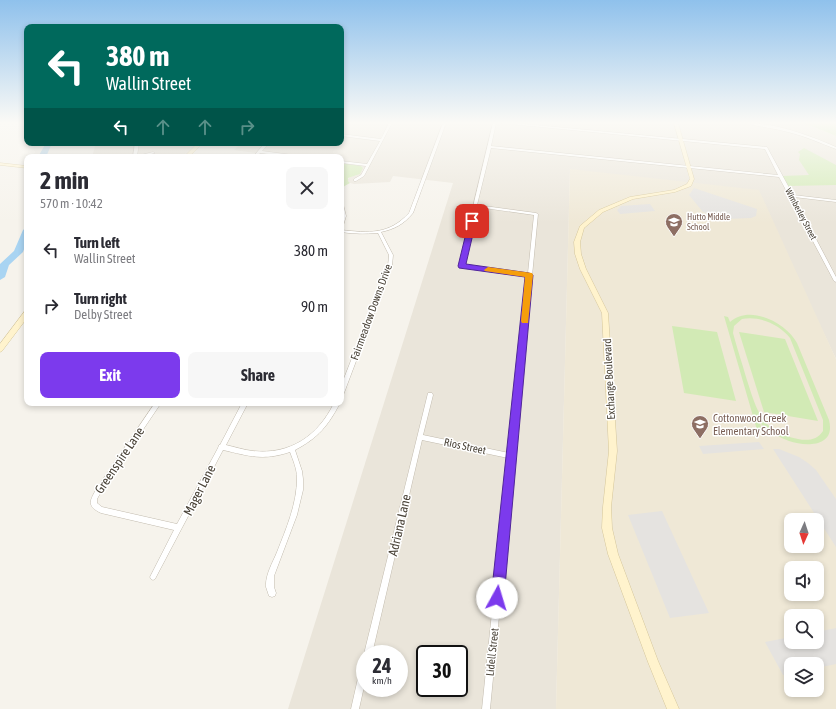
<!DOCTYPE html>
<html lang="en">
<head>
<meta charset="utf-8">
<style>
	body { margin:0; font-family:"Asap Condensed",sans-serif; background:#f7f7f7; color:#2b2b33; height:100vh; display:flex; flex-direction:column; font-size:15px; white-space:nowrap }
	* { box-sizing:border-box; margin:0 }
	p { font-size:13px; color:#7c7c81 }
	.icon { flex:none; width:22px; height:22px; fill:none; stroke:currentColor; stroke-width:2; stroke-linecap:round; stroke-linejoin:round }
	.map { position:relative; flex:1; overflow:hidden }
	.drawer { position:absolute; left:24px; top:154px; width:320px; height:252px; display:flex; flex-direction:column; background:#fff; border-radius:8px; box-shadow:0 2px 6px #0003 }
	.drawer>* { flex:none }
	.hud { position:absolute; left:24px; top:24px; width:320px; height:122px; border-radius:8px; box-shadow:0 2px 6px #0003; background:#00695c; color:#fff; overflow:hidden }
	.needle { width:26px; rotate:183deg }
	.buttons { position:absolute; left:784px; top:513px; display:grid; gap:8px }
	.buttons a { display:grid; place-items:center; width:40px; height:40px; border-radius:8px; background:#fff; box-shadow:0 2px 6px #0003; font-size:20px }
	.speed { position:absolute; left:356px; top:645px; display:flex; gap:8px; font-size:20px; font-weight:700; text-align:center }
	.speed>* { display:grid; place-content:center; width:52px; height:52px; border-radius:50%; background:#fff; box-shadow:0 2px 6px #0003; line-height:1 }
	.speed small { font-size:10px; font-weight:400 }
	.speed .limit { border:2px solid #111; border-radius:6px; background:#fff; color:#111 }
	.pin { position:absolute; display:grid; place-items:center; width:34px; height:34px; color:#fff; margin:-17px; border-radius:8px; box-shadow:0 2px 6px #0006 }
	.me { position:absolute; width:44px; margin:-22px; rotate:6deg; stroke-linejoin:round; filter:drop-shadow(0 0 3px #0008) }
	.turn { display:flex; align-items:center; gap:14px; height:84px; padding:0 16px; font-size:18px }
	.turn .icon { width:52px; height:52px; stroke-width:2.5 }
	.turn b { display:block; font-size:28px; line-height:34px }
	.lanes { display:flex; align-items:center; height:38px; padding:0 16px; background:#0003; justify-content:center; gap:20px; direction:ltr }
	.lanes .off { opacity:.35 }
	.round { display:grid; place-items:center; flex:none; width:42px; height:42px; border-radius:8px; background:#f7f7f7 }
	.overview { display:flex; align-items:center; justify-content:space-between; height:68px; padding:0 16px }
	h1 { font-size:24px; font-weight:700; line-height:30px }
	.button { display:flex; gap:8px; margin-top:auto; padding:8px 16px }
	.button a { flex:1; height:46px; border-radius:8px; background:#7c3aed; color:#fff; font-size:16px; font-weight:700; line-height:46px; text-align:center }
	.button a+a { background:#f7f7f7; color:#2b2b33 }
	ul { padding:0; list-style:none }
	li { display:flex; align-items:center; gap:12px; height:56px; padding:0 16px }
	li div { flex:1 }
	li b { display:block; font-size:15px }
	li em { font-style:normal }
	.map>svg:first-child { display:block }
	.residential { fill:#eae5da; fill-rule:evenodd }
	.education { fill:#efe8d6; fill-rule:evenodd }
	.green { fill:#d2eab5; fill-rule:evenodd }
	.parking { fill:#e5e3e0 }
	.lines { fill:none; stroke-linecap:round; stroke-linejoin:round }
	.river { fill:#a9d4f2; fill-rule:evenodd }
	.street-casing { stroke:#c2bbae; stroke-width:1 }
	.secondary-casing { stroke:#d6c79b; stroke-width:1 }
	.street { fill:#fff; fill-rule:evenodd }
	.secondary { fill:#fff3cd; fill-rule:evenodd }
	.route { fill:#7c3aed; stroke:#51269a }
	.slow { fill:#f59e0b }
	.labels { text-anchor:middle; stroke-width:3; stroke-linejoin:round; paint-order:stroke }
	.far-street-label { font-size:9px; fill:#4b4439; stroke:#fff }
	.far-education-label { font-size:9px; fill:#785e54; stroke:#fff; text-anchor:start }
	.street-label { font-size:11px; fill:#4b4439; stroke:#fff }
	.education-label { font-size:11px; fill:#785e54; stroke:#fff; text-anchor:start }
	.near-street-label { font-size:13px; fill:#4b4439; stroke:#fff }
</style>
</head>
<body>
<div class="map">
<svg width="836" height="709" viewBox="0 0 836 709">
	<rect width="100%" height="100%" fill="#f6f3ec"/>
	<path class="residential" d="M341 123H799L814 127 836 136V359L817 319 570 169 556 709H288L453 183 393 176 390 182 354 184 350 183 347 180 350 177 357 175 361 166 341 163V157H285L234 150 241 143H341ZM365 654H399V688H365ZM425 654H459V688H425Z
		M96 143H197L182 157H92Z"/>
	<path class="education" d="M570 169 759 190 836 359V709H556ZM791 520H817V546H791ZM791 568H817V594H791ZM791 616H817V642H791ZM791 664H817V690H791Z"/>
	<path class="green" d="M799 123H836V136L814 127Z
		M804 148 836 165V185L788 186 782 176 809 175 799 160 800 154 798 152Z
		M341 163 361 166 363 168 360 174 348 178V181L350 183 341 188Z
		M724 316 728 317 730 322C750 304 786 323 797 343L829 420C836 447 806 447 789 441 778 437 769 431 760 423L762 431 757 430ZM742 319C760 316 779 324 790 338L823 420V431C817 440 808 441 798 439 761 433 756 408 746 377 742 363 737 348 733 333L734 326Z
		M672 326 717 332 736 401 684 393Z
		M739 332 785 339 818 421 764 412Z"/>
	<path class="parking" d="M694 188 757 209 756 216 751 218 725 219 703 212 689 195Z
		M650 204 655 211 620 214 617 210 621 206Z
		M759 442 764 449 703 454 699 446Z
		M773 449H779L799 457 808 463 816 470 836 499V547Z
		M662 511 709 613 670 618 628 515Z
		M836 628V664L817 668V664H791V674L783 675 765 642 791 637V642H817V632Z"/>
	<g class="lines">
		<path class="river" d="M46 143H52L46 157H38Z
			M27 227V241L23 252 9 265 5 277 0 280V264L14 251 23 230Z"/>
		<defs>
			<path id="street" d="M389 123H392L364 176 356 181H354V179L361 175 366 166 341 163V161L367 164 380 141 341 136V134L381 139Z
				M443 123H446L413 213C404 224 395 229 381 232L393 255 392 266 344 393 343 395H341V386L388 266 389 255 378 233C365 234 353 234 341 232V230C369 233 389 235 409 213Z
				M493 123H496L491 146 778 175 765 149 500 123H514L767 147 793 195 836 200V202L794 197 836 277V282L834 281 779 177 491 148 477 205 536 213 538 214 490 709H482L508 458 422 440 372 654H365V656L364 654 428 393H432L433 395 423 435 509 453 528 276 461 267 459 266ZM477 207 534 215 528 273 463 265Z
				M745 123C776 123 808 135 836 147V149C820 143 805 136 788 132 774 128 759 127 745 123Z
				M135 143H139L137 156 153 152 155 153 139 157H133Z
				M265 143H269L262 151 300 156 302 157H292L260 153 257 157H253Z
				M341 203 343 204 346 216 343 226 341 227C341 224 342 220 342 217 342 212 341 207 341 203Z
				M155 403H161L101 492 97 499V503L102 507 177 524 218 448 219 445H220L242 403H248L226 445C235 447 244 450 253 451 290 455 318 436 334 403H340C328 426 318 438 295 450L302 471 303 479V490L297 515 274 576V587L276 593 275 596 272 597 269 596C268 593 267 590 266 587 265 575 273 562 277 552 286 529 297 504 297 478 297 469 293 460 290 452 263 461 249 456 223 450L155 579 153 580 151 579 150 577 151 575 174 530 101 513C86 506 90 500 97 488Z
				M365 661V682L359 709H351L361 665 362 662Z"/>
			<path id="secondary" d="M674 123H678L694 179 691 186 675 192 633 199 603 212 584 228 580 242 581 254 586 269 608 313 617 451 611 507 612 528 618 554 658 661 679 709H667L648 662 608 554 602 528 603 507 609 451 602 313 580 269 575 254 574 242 580 226 599 210 630 197 674 190 687 184 690 179Z
				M198 143H203L189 157H184Z
				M0 163 27 166V168L0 165Z
				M25 311H27V318L2 351 0 352V344Z"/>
		</defs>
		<use href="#street" class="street-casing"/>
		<use href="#secondary" class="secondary-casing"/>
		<use href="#street" class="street"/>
		<use href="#secondary" class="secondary"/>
	</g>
	<linearGradient id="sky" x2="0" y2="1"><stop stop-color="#8fc1ec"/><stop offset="0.55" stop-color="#fbfaf6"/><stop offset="1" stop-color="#fbfaf6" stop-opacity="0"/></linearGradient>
	<rect width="836" height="223" fill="url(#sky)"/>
	<path class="route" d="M472 219 476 221 466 264 529 273 533 275 504 598 502 603 497 605 493 603 491 598 525 277 459 268 458 266 469 221Z"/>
	<path class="slow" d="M488 267 532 273 533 275 528 323H522L521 321 525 277 485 271 484 270Z"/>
	<defs>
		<symbol id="school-pin" viewBox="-11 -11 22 30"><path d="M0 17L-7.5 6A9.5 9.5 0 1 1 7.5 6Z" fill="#8d6e63" stroke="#fff"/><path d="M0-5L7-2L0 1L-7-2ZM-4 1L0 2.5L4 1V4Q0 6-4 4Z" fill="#fff"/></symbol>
	</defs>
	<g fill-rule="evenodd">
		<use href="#school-pin" x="664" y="212" width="20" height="27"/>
		<use href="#school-pin" x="690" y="414" width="20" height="27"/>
	</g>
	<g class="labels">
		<g class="far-street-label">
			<text transform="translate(801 214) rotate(62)" y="3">Wimberley Street</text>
		</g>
		<g class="far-education-label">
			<text x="687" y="220">Hutto Middle<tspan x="687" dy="10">School</tspan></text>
		</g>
		<g class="street-label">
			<text transform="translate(371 312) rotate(-70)" y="4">Fairmeadow Downs Drive</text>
			<text transform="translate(609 379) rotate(-93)" y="4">Exchange Boulevard</text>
			<text transform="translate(465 446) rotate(12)" y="4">Rios Street</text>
			<text transform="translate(492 652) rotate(-84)" y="4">Lidell Street</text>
		</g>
		<g class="education-label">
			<text x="713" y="422">Cottonwood Creek<tspan x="713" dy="13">Elementary School</tspan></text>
		</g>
		<g class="near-street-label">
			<text transform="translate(119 460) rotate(-56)" y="5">Greenspire Lane</text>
			<text transform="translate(199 490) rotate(-63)" y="5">Mager Lane</text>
			<text transform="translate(399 525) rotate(-77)" y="5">Adriana Lane</text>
		</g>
	</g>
</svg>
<div class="buttons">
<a><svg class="needle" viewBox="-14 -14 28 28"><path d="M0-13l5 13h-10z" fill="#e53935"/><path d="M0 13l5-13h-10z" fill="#7c7c81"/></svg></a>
<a><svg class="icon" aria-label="sound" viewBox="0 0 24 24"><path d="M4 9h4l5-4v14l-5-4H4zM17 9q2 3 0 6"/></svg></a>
<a><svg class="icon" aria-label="search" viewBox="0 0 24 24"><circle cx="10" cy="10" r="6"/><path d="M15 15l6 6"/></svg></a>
<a><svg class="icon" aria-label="layers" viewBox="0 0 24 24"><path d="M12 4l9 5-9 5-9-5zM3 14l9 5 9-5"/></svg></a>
</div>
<div class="speed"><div>24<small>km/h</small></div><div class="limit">30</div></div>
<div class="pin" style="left:472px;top:221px;background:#d93025"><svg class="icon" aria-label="arrive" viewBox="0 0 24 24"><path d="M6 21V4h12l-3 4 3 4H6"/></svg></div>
<svg class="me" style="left:497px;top:598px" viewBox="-20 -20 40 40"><circle r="19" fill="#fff"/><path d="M0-13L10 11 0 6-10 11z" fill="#7c3aed"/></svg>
<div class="hud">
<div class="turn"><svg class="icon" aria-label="left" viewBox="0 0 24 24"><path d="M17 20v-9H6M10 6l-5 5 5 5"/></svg><div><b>380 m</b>Wallin Street</div></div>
<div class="lanes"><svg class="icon" aria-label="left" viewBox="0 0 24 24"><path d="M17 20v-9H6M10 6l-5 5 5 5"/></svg><svg class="icon off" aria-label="ahead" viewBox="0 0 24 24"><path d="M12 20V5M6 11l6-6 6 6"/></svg><svg class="icon off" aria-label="ahead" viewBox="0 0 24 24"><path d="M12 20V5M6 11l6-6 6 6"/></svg><svg class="icon off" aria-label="right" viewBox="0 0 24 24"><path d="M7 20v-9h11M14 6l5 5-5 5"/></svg></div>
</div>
<section class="drawer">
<div class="overview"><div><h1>2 min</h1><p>570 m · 10:42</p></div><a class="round"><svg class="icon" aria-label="close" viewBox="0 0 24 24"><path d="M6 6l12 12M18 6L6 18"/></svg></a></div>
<ul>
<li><svg class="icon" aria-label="left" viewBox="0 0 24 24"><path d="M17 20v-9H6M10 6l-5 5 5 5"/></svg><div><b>Turn left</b><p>Wallin Street</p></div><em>380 m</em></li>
<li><svg class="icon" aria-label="right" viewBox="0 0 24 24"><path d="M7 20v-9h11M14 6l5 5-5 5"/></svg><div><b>Turn right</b><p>Delby Street</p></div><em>90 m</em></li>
</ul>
<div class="button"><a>Exit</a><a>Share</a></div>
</section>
</div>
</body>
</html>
